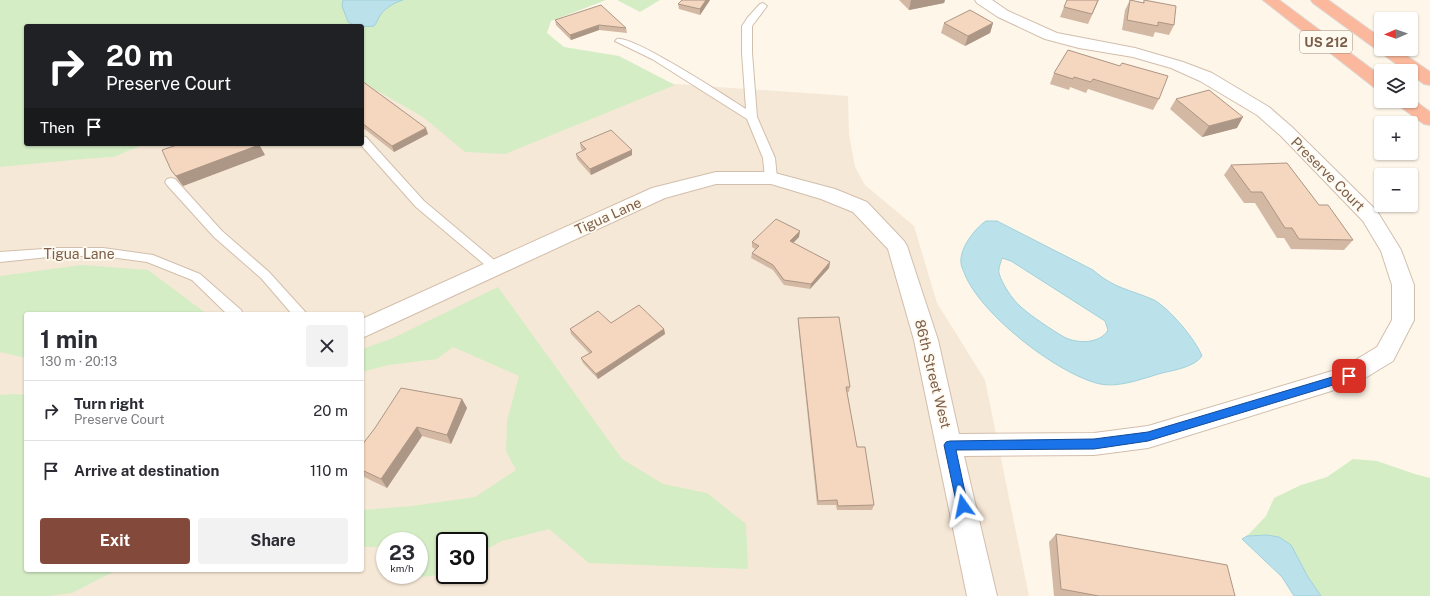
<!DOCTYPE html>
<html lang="en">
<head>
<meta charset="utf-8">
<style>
	body { margin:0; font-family:"Public Sans",sans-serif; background:#f2f2f3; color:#2b2b33; height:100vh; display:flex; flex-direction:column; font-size:15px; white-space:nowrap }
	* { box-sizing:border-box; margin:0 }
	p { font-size:13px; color:#7c7c81 }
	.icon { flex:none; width:22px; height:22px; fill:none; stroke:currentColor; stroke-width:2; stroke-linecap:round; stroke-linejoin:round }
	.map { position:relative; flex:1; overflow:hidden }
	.details { position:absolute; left:24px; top:312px; width:340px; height:260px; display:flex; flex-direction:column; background:#fff; border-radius:4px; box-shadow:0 1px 3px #0004 }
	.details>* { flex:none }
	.guide { position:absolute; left:24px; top:24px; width:340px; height:122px; border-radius:4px; box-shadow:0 1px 3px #0004; background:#202124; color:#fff; overflow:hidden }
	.needle { width:26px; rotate:268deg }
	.buttons { position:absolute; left:1374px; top:12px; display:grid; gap:8px }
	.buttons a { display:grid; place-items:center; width:44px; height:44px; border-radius:4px; background:#fff; box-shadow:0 1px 3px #0004; font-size:20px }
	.speed { position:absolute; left:376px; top:532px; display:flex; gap:8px; font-size:20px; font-weight:700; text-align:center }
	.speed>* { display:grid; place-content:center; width:52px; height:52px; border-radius:50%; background:#fff; box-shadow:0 1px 3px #0004; line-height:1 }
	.speed small { font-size:10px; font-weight:400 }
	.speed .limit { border:2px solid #111; border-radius:6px; background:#fff; color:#111 }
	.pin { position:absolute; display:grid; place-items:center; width:34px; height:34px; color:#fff; margin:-17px; border-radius:8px; box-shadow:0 2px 6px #0006 }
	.me { position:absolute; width:44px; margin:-22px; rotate:348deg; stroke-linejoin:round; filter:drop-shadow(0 0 3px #0008) }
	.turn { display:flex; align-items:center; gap:14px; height:84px; padding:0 16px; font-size:18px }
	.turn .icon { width:52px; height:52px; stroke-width:2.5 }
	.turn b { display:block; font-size:28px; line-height:34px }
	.then { display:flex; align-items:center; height:38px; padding:0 16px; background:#0003; gap:8px; font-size:15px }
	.round { display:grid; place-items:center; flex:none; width:42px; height:42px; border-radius:4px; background:#f2f2f3 }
	.head { display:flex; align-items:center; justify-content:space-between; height:68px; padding:0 16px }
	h1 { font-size:24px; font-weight:700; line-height:30px }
	.button { display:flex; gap:8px; margin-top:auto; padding:8px 16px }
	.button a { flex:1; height:46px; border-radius:4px; background:#834a3c; color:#fff; font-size:16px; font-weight:700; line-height:46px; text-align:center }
	.button a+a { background:#f2f2f3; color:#2b2b33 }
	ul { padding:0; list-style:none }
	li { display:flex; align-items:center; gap:12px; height:60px; padding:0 16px; border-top:1px solid #e1e1e2 }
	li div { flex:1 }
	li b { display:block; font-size:15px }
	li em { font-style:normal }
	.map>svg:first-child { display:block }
	.residential { fill:#f6e8d6; fill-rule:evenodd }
	.green { fill:#d4edc5 }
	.water { fill:#bbe1ea; stroke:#a0d1dc; fill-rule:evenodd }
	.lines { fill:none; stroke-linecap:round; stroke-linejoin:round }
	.lane-casing { stroke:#d2beac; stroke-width:2 }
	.street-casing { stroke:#d2beac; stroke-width:2 }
	.highway-casing { stroke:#ddd5d0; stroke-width:2 }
	.lane { fill:#fff; fill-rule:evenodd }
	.street { fill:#fff; fill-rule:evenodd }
	.highway { fill:#fcb89c; fill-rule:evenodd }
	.wall { fill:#d3b8a3 }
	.shaded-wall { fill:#ac9685 }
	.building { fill:#f5d6be; stroke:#ac9685 }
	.route { fill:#1a73e8; stroke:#114b97 }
	.labels { text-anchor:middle; stroke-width:3.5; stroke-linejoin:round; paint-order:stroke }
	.shield { fill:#fffaf0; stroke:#a38c7c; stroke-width:1 }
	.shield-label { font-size:13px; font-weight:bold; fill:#7b5d4a }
	.street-label { font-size:14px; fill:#7b5d4a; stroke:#fffaf0 }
</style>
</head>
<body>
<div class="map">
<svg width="1430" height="596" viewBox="0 0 1430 596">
	<rect width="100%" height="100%" fill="#fef6e9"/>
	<path class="residential" d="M362 59 560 76 848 96 849 134 855 167 865 185 914 226 937 303 985 380 1029 596H0V160H58L114 157 145 144H362ZM26 314H362V570H26ZM385 541H419V575H385ZM445 541H479V575H445Z"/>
	<path class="green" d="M0 0H606L551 21 547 33 564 47 619 56 675 85 505 154 465 152 423 117 362 82V26H26V144H145L114 157 83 159 0 167Z
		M617 0H660L640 12Z
		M82 265 148 270 207 314H26V358L0 352V276Z
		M498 287 622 459 663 484 707 493 746 524 748 569 589 563 549 529 502 541 479 553V541H445V571L438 575 397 580 395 575H419V541H385V557L380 547H362V510L412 506 475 497 516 470 506 451 507 421 519 376 453 347 437 359 388 365 362 372V349L391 339Z
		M15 394 26 395V570H117L72 593 48 596H0V395Z
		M1353 459 1377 461 1415 474 1430 478V596H1321L1308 577 1291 545 1267 535 1247 536 1266 516 1274 498 1301 485 1327 477Z"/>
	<path class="water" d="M343 0H403C396 2 385 8 381 14 378 18 377 23 374 26 364 27 357 27 348 22L342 6Z
		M986 221H997L1093 270C1115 289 1129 289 1154 300 1169 308 1196 340 1202 356 1194 367 1175 370 1162 373 1141 379 1117 389 1096 383 1054 371 982 315 965 275 964 271 961 267 961 263 959 249 975 228 986 221ZM1002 258 1011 261 1105 321 1108 330C1100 344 1077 344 1064 337 1052 330 1031 316 1021 307 1012 299 1002 284 999 273 998 269 1001 262 1002 258Z
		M1267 535 1279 537 1291 545 1308 577 1321 596H1294L1282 577 1242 539 1247 536Z"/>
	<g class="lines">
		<defs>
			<path id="lane" d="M763 3 767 6 752 26V53L757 117 775 158 777 178 775 181H767L765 178 763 158 747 119 652 59 615 41 617 39C633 35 727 97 746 109L742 53V26L748 17 760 4Z
				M362 136 366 137 424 201 499 264 501 267 499 270 495 272 491 270 416 207 360 144H362Z
				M171 178 175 179 222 231 269 272 307 314H292L261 278 214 237 167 185 165 182 167 179Z
				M58 248H103L153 255 200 274 241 310 243 314H227L192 280 147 262 103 256H58L0 262V252Z"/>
			<path id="street" d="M975 0H992L1008 11 1057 33 1135 48 1183 62 1212 73 1269 107 1293 128 1377 211 1401 250 1414 285V320L1393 361 1357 383 1148 448 1094 455 964 456 997 596H967L914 340 888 249 853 212 821 199 771 184H716L665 198 362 338V319L652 188 716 172H771L835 189 867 202 904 241 907 246 938 340 959 434 1094 433 1148 426 1342 368 1377 347 1392 320V285L1381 251 1363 221 1281 136 1257 115 1200 81 1171 68 1133 57 1079 48 1045 39 998 17 977 3Z"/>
			<path id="highway" d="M1263 0H1279L1381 76V89L1375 88Z
				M1311 0H1328L1381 38V49H1397L1430 72V85L1424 84 1411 74V71H1406L1313 3Z
				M1411 98 1430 112V125L1424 124 1398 105 1395 101H1411Z"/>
		</defs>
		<use href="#lane" class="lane-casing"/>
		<use href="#street" class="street-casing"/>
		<use href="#highway" class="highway-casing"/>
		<use href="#lane" class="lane"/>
		<use href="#street" class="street"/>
		<use href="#highway" class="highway"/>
	</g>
	<path class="wall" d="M710 0 700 15 679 9 678 4Z
		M899 0H945L944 3 909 10Z
		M1099 0 1088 24 1060 17 1064 7Z
		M1130 0 1143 3 1144 0 1174 25 1169 35 1155 32 1153 37 1122 30 1125 10Z
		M555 20 626 28 627 33 599 30 571 40 556 25Z
		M944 23H993L990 33 965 46 941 33Z
		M1068 50 1159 99 1153 110 1088 89 1086 93 1070 87 1069 90 1050 84 1054 73Z
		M362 81 428 134 394 152 362 127Z
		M1176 99 1237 128 1202 137 1170 109Z
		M580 143 632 155 591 175 577 159 576 154 583 151 581 149Z
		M265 155 183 186 178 180 171 170Z
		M1231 165 1319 205 1353 240 1344 250 1291 249 1284 238H1277L1255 203H1244L1224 175Z
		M799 237 793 243 830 262 829 268 810 289 784 285 773 270 751 258 752 253 755 249 752 247V242Z
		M798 318 850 387 849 392H847L857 447 874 505 872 510H837L836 505H817L798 323Z
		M611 323 664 329 665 334 598 379 583 363 581 358 589 353 571 334 570 329Z
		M462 399 467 408 451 444 422 436 387 488 362 476V445Z
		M1056 534 1235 596H1054L1049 542Z"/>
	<path class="shaded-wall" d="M706 0H710L700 15V9Z
		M911 0H945L944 3 909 10Z
		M993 23 990 33 965 46 968 36Z
		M599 25V30L571 40 570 35Z
		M1243 117 1237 128 1202 137 1209 126Z
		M426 128 428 134 394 152 392 146Z
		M259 144 265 155 183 186 176 176Z
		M632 150V155L591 175 590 169Z
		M800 231 799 237 789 247 790 241Z
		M830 262 829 268 810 289 811 284Z
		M664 329 665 334 598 379 596 374Z
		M462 399 467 408 451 444 447 435Z
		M417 427 422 436 387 488 381 479Z"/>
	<path class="building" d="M682 0H706L700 9 678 4Z
		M1067 0H1098L1092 14 1064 7Z
		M1130 0 1144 3V0L1176 6 1174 25 1158 22V26L1127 20Z
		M601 5 626 28 599 25 570 35 555 20Z
		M970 10 993 23 968 36 944 23Z
		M1068 50 1120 66 1122 63 1168 76 1159 99 1093 79 1091 82 1074 77 1073 79 1054 73Z
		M362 81 426 128 392 146 362 123Z
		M1209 90 1243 117 1209 126 1176 99Z
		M611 130 632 150 590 169 576 154 586 149 580 143Z
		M180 144H259V145L176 176 171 170 162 150Z
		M1287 163 1319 205H1328L1353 240 1299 239 1292 228H1285L1262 192H1251L1231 165Z
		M776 219 800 231 790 241 830 262 811 284 784 280 773 265 752 253 759 246 752 242Z
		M639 305 664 329 596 374 581 358 592 352 570 329 598 311 611 323Z
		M839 317 850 387H846L857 447H865L874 505 838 506 837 500 818 501 798 318Z
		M401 388 462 399 447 435 417 427 381 479 362 470V445L375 428Z
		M1056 534 1227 565 1235 596H1099L1061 589Z"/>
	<path class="route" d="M1349 372 1353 373 1354 376 1353 379 1148 441 1094 449 956 450 968 506 967 509 963 511 959 509 957 506 944 445 946 442 950 441 1094 439 1148 432Z"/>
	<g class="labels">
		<rect class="shield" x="1300" y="31" width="52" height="22" rx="3"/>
		<g class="shield-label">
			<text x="1326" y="47">US 212</text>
		</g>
		<g class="street-label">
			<text transform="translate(1328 174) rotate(45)" y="5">Preserve Court</text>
			<text transform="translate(608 216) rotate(-24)" y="5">Tigua Lane</text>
			<text x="79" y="259">Tigua Lane</text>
			<text transform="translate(933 374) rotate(76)" y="5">86th Street West</text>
		</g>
	</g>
</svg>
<div class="buttons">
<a><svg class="needle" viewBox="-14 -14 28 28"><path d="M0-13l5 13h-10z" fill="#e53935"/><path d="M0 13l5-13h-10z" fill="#7c7c81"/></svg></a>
<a><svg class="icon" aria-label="layers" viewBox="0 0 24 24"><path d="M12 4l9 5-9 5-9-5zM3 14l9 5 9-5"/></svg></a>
<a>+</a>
<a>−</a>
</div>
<div class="speed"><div>23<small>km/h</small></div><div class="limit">30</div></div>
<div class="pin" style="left:1349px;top:376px;background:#d93025"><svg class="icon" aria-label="arrive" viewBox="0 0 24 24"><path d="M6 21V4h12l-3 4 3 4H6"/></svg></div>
<svg class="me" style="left:963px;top:506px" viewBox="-20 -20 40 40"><path d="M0-17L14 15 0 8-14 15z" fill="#1a73e8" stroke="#fff" stroke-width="4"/></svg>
<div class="guide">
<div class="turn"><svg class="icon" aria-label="right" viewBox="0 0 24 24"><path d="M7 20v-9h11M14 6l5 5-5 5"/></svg><div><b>20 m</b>Preserve Court</div></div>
<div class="then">Then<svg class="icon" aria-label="arrive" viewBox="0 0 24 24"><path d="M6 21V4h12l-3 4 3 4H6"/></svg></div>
</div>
<section class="details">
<div class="head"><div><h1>1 min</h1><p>130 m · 20:13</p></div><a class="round"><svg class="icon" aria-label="close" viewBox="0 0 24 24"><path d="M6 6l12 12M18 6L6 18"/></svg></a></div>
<ul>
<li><svg class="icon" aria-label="right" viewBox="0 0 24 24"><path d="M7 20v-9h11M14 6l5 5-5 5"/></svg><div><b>Turn right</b><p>Preserve Court</p></div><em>20 m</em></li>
<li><svg class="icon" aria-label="arrive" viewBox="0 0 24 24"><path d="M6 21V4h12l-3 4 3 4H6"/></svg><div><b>Arrive at destination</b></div><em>110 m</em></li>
</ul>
<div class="button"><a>Exit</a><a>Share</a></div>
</section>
</div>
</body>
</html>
